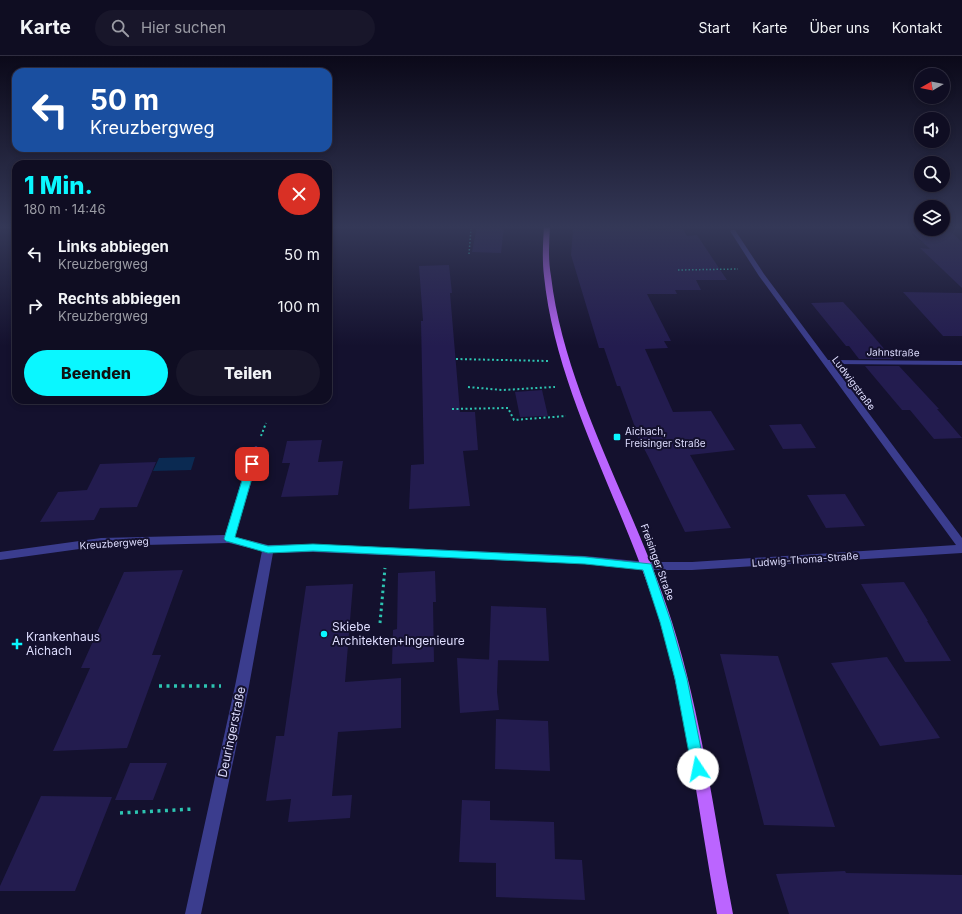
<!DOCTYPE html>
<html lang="de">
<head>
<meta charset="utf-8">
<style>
	body { margin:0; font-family:Inter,sans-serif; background:#18162a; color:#f1f3f6; height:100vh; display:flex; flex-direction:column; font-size:15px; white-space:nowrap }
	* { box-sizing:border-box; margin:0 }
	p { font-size:13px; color:#9b9ca5 }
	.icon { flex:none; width:22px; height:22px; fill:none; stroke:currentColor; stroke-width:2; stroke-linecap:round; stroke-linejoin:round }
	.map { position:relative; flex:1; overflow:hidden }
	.drawer { position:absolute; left:12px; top:104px; width:320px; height:244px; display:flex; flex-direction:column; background:#0f0d22; border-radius:12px; box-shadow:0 2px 6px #0003,0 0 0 1px #2f2d40 }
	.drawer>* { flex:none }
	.banner { position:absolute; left:12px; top:12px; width:320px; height:84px; border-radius:12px; box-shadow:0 2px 6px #0003,0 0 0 1px #2f2d40; background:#1a4fa0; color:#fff; overflow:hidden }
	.needle { width:26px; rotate:261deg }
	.controls { position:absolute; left:914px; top:12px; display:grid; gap:8px }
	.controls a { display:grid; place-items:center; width:36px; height:36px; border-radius:50%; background:#0f0d22; box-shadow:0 2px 6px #0003,0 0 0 1px #2f2d40; font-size:20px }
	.pin { position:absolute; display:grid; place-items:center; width:34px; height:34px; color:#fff; margin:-17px; border-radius:8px; box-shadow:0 2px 6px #0006 }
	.me { position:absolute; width:44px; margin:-22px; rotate:349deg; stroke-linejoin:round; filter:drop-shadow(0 0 3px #0008) }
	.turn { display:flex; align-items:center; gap:14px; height:84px; padding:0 12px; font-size:18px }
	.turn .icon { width:52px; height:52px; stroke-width:2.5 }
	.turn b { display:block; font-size:28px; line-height:34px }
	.round { display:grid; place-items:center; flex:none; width:42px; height:42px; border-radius:21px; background:#18162a }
	.summary { display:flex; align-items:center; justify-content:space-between; height:68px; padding:0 12px }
	h1 { font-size:24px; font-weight:800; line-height:30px; color:#0af7ff }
	.primary-button { display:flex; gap:8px; margin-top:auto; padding:8px 12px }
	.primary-button a { flex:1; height:46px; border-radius:24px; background:#0af7ff; color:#111; font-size:16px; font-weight:800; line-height:46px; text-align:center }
	.primary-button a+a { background:#18162a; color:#f1f3f6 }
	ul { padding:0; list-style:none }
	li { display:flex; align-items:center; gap:12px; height:52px; padding:0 12px }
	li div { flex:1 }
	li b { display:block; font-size:15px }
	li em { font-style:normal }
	header { display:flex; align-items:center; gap:24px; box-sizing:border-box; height:56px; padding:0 20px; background:#0f0d22; border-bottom:1px solid #2f2d40 }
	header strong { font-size:19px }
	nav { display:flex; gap:22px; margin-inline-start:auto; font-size:14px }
	.search { width:280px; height:36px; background:#18162a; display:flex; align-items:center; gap:10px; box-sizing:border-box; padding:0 14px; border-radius:22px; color:#9b9ca5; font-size:15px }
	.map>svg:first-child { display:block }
	.water { fill:#0b2a52 }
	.building { fill:#231c4f }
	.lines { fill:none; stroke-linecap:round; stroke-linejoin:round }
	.path-far3 { stroke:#2dc4b1; stroke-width:1.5; stroke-dasharray:1.5 2; stroke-linecap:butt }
	.path-far2 { stroke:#2dc4b1; stroke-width:2; stroke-dasharray:2 2.5; stroke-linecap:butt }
	.path-far1 { stroke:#2dc4b1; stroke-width:3; stroke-dasharray:2.5 3.5; stroke-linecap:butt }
	.path { stroke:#2dc4b1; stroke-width:3.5; stroke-dasharray:3 4.5; stroke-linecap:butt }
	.minor { fill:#3b3d8e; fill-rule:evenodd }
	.major { fill:#bb65ff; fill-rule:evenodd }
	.route { fill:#0af7ff; stroke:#06a1a6 }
	.poi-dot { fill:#0af7ff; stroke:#14112e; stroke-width:1.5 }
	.labels { text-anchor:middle; stroke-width:4; stroke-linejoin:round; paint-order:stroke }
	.street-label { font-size:10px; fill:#dfdeff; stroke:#14112e }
	.poi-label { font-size:10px; fill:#dfdeff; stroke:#14112e; text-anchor:start }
	.near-poi-label { font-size:12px; fill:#dfdeff; stroke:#14112e; text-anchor:start }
	.near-street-label { font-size:12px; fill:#dfdeff; stroke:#14112e }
</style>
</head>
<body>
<header>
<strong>Karte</strong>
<div class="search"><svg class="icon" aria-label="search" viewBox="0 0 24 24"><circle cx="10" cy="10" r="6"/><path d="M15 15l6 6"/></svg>Hier suchen</div>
<nav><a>Start</a><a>Karte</a><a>Über uns</a><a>Kontakt</a></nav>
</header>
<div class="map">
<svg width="962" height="858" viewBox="0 0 962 858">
	<rect width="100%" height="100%" fill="#14112e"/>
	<path class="water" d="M195 401 191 414 153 415 159 402Z"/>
	<path class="building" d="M477 170H504L501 197 472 196Z
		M590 170H648V174L683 173 687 180 697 179 727 224H696L701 234H675L677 238H647L671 285H664L668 292 645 293 673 356 711 355 735 394 690 399 731 472 685 476 648 400 634 374H636L620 330H617L604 292H599L571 199 573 173 590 174Z
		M912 176H951L962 186V232L920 192 930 193Z
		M449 209 452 237H450L460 356H475L478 394 463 395 470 450 409 453 411 409 424 408 421 265H423L419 210Z
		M903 236 962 237V280H943Z
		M843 246 855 259 893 303H859L849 290H846L811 247Z
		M865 310H899L939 353H937L962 382 934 383 910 354H902Z
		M542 334 548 360 520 361 515 336Z
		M801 368 816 392 783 393 769 369Z
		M322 384 318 406 343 405 338 439 281 441 290 407H282L287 385Z
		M156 406 137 451 100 452 94 464 40 466 58 436 87 434 100 408Z
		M845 438 865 470 826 472 807 439Z
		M183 514 152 599H161L127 692 53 695 90 612H81L124 516Z
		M435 515 436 546H433L434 606 392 608 393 574 397 573 398 517Z
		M904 526 928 565H927L951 605 905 606 861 528Z
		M353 528 345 626 401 622V672L338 676 332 740 352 739 350 762 288 766 291 743 266 745 276 680H284L306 530Z
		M491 550 546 552 549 605 489 604Z
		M720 598 778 600 835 771 764 769Z
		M887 601 940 682 880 690 831 607Z
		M457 602 498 604 497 636 499 654 460 657Z
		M496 663 548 665 550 715 495 713Z
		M130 707H167L153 744H115Z
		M41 740 112 741 75 835H0V830Z
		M462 744 490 745V764L554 766 555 803 582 804 585 844 496 841V807L459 806Z
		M845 815 846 817 962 819V858H789L776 818Z"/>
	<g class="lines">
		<path class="path-far3" d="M469 198 471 173
			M678 214 738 213"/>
		<path class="path-far2" d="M456 303 548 305
			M468 331 502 334 555 331
			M452 353 508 352 514 364 566 360
			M261 380 266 367"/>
		<path class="path-far1" d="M380 567 385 512"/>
		<path class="path" d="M159 630H221
			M120 757 194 753"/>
		<path class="minor" d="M731 174H735L764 218 828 304 962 305V309L832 308 962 482V497L692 514H647L585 508 313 496 273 497 249 630 201 858H185L235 630 262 495 229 487 101 490 0 504V496L101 482 225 479 251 393 256 390 261 393 235 481 268 489 313 488 585 500 647 506H692L956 489 759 220 730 175Z"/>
		<path class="major" d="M544 170H550C549 187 548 204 551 220 565 339 636 452 672 566 702 661 714 761 733 858H717C699 761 688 661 660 566 626 452 556 338 544 220 542 203 543 187 544 170Z"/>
	</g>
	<linearGradient id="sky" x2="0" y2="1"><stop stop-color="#0b0919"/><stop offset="0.59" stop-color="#343857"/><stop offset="1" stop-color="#343857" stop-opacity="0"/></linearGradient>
	<rect width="962" height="290" fill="url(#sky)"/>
	<path class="route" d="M252 405 256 408 235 481 268 490 313 488 585 501 651 508 671 566 687 623 705 713 703 718 698 720 694 718 692 713 675 623 660 566 643 514 585 508 313 495 268 497 226 485 224 483 247 408Z"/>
	<g class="poi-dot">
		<rect x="613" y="377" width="8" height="8" rx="2"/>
		<circle cx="324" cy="578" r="4"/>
		<path d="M15 582h4v4h4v4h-4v4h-4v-4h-4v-4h4z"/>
	</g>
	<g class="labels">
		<g class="street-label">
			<text transform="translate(893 296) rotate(1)" y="4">Jahnstraße</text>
			<text transform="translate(854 327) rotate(53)" y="4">Ludwigstraße</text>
			<text transform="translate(114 487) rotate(-4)" y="4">Kreuzbergweg</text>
			<text transform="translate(805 503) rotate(-4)" y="4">Ludwig-Thoma-Straße</text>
			<text transform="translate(658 506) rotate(70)" y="4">Freisinger Straße</text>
		</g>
		<g class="poi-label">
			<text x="625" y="379">Aichach,<tspan x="625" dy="12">Freisinger Straße</tspan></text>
		</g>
		<g class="near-poi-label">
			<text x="332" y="575">Skiebe<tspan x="332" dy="14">Architekten+Ingenieure</tspan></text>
			<text x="26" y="585">Krankenhaus<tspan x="26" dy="14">Aichach</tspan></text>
		</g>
		<g class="near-street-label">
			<text transform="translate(232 676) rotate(-78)" y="4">Deuringerstraße</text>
		</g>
	</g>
</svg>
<div class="controls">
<a><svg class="needle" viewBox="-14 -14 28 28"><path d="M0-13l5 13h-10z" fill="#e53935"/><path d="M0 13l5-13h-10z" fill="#9b9ca5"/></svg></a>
<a><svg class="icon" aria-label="sound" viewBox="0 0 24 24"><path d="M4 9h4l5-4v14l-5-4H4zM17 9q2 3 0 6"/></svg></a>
<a><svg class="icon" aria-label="search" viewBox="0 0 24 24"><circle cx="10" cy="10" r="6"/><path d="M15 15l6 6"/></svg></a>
<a><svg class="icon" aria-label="layers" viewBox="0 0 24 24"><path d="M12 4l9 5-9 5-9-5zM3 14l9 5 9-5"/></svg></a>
</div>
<div class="pin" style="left:252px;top:408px;background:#d93025"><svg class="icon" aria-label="arrive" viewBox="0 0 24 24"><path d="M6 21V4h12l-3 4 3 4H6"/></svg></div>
<svg class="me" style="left:698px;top:713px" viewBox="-20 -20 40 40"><circle r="19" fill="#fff"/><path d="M0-13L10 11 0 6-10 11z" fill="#0af7ff"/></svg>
<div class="banner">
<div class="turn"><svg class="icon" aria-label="left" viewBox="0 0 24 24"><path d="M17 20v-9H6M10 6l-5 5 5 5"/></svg><div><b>50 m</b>Kreuzbergweg</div></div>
</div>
<section class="drawer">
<div class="summary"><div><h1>1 Min.</h1><p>180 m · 14:46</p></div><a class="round" style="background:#d93025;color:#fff"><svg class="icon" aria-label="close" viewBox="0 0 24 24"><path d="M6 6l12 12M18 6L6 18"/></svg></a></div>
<ul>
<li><svg class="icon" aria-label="left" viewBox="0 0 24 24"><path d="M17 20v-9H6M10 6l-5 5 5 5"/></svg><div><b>Links abbiegen</b><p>Kreuzbergweg</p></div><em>50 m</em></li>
<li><svg class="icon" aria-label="right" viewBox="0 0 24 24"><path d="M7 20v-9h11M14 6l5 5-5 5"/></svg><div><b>Rechts abbiegen</b><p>Kreuzbergweg</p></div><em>100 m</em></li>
</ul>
<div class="primary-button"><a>Beenden</a><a>Teilen</a></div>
</section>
</div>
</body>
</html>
